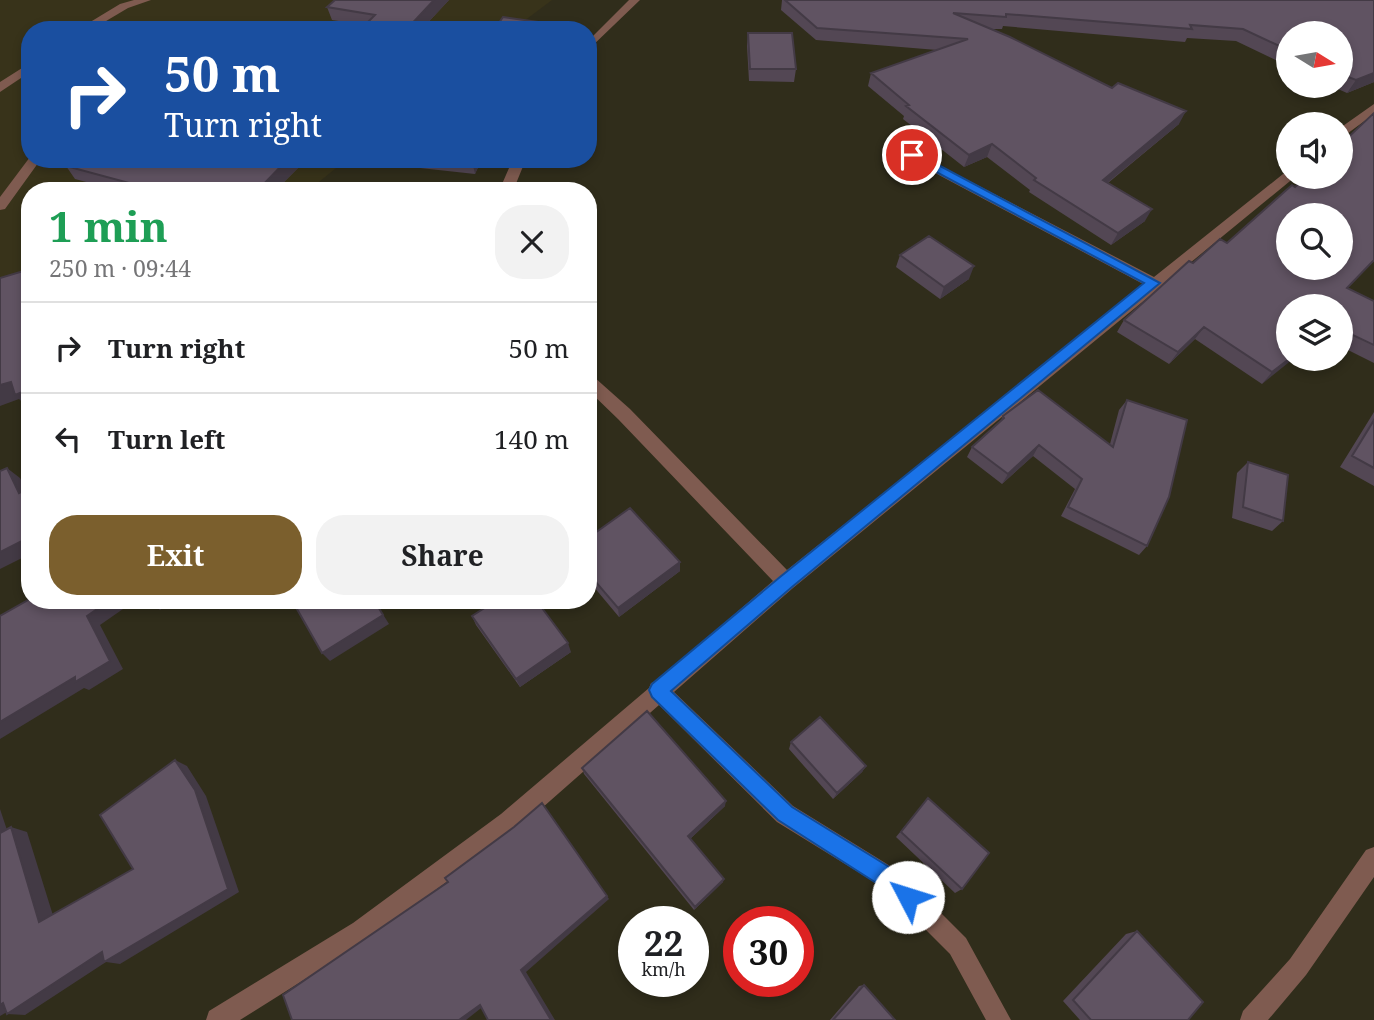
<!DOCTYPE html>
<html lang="en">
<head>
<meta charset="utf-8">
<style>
	body { margin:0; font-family:"Noto Serif",serif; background:#f2f2f2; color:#202124; height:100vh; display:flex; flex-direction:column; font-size:26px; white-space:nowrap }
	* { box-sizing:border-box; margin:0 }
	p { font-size:23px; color:#757577 }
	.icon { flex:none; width:38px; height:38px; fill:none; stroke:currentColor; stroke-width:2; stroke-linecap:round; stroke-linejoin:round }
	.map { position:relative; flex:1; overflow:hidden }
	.sheet { position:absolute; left:21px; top:182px; width:576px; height:427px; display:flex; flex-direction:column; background:#fff; border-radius:28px; box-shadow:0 4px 10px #0003 }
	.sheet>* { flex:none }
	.top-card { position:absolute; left:21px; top:21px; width:576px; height:147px; border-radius:28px; box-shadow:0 4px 10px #0003; background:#1a4fa0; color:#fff; overflow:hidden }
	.needle { width:46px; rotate:101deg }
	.fabs { position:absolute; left:1276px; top:21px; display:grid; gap:14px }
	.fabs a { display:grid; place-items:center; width:77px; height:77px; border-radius:50%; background:#fff; box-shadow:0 4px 10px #0003; font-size:35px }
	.speed { position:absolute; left:618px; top:906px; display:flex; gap:14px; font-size:35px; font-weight:700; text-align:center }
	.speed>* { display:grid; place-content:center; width:91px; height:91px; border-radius:50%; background:#fff; box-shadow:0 4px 10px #0003; line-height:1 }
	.speed small { font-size:18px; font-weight:400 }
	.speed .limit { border:10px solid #d22; background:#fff; color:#111 }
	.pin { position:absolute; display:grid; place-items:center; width:60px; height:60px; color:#fff; margin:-30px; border:4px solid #fff; border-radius:50%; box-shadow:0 2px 7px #0007 }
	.me { position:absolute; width:77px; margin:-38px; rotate:310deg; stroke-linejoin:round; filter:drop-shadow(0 0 5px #0008) }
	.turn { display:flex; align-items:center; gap:24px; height:147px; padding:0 28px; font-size:32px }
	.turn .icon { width:91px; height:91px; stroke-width:2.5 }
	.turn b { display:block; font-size:49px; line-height:60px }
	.round { display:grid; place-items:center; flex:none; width:74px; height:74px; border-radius:28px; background:#f2f2f2 }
	.head { display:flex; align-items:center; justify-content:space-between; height:119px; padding:0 28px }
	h1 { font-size:42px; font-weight:700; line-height:52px; color:#1e9e55 }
	.cta { display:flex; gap:14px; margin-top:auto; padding:14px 28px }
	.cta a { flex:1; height:80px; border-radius:28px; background:#7b5f2d; color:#fff; font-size:28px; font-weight:700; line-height:80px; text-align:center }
	.cta a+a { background:#f2f2f2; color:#202124 }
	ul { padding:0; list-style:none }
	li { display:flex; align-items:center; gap:21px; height:91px; padding:0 28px; border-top:2px solid #e0e0e0 }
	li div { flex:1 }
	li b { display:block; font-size:26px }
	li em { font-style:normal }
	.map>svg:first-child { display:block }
	.built { fill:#38331a }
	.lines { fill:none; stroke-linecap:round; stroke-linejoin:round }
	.lane { fill:#7f5b50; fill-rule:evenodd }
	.street { fill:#7f5b50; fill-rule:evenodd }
	.wall { fill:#534754 }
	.shaded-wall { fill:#433a45 }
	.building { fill:#605362; stroke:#433a45; stroke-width:2; fill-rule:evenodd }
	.route { fill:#1a73e8; stroke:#114b97; stroke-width:2 }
</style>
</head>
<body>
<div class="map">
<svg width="1374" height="1020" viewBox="0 0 1374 1020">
	<rect width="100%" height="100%" fill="#302d1b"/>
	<path class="built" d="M0 0H552L512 30H30V159H347L308 191H30V351L0 361Z"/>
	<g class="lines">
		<path class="lane" d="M134 0H151L128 8 91 30H77L120 4Z
			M30 63V72L0 92V82Z
			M30 157V159H41L5 209 0 210V197Z"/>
		<path class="street" d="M629 0H640L588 50V41Z
			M1374 104V114L1340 139V128Z
			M912 151 1154 277 1283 174 1288 173V177H1295L793 588 674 692 793 806 900 872 966 938 1011 1020H986L950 954 884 888 777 822 659 705 517 830 369 939 240 1020H206L209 1011 353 923 501 814 649 688 651 683 657 681 773 581 618 419 588 390V375L594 377 630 409 787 570 1145 285 907 158 906 155Z
			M513 159H526L513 191H499Z
			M1374 847V877L1306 975 1268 1020H1240L1243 1011 1290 959 1366 850Z"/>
	</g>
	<path class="wall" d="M449 0 421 30H360L365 25 332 20 327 7Z
		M782 0H1374V82L1347 93 1331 86H1340V33H1288V66L1236 41 1187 38 1185 42 1003 26 1002 29H989L1179 124 1108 183 1145 221 1111 245 1029 192 1030 190 987 157 964 167 903 119 904 116 868 86 871 73 937 50 816 40 781 10Z
		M748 33 796 69 794 82 749 81 747 46Z
		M1374 113V261L1347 288 1374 301V363L1340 346V306L1262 384 1195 339 1169 364 1117 332 1124 320 1193 263 1227 243 1295 187Z
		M307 159 275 191H120L75 179 66 166Z
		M418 159H482L475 174 420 168Z
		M900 255 969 279 940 299 896 267Z
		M1127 400 1147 546 1139 555 1061 516 1075 489 1033 456 1002 484 967 457 972 447 1000 422 1003 416 1110 444 1119 410Z
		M1374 412V486L1340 467Z
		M1248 462 1283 521 1272 531 1232 518 1237 473Z
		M588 538 680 562V571L619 617 588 580Z
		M472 616 571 652 520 687 476 625Z
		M791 742 866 766 862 772 833 799 789 749Z
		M582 768 725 806 690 839 723 882 694 910 584 774Z
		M928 798 962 889 955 893 896 837Z
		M1137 931 1188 1020H1080L1063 1001 1126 934Z
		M864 985 895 1020H830L859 986Z"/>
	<path class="shaded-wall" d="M434 0H449L421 30H406Z
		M1374 73V82L1347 93 1356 80Z
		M1186 111 1179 124 1096 192 1103 180Z
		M992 144 987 157 964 167 969 155Z
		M288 159H307L275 191H257Z
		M473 159H482L475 174 472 161Z
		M1152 209 1145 221 1111 245 1118 233Z
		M974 266 969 279 940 299 944 287Z
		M1204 327 1195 339 1169 364 1178 352Z
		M1289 359H1293L1262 384 1272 372Z
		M11 382 30 389V409L19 399 0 406V385Z
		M1039 445 1033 456 1002 484 1008 474Z
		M7 468 20 478 30 498 19 493Z
		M30 537V554L0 569V552Z
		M680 562V571L619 617 618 608Z
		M110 600H136L100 625 123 669 89 690 84 688 0 739V722L87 616Z
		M150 600H174L160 610 149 601Z
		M374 600 389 624 330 661 322 653Z
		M568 643 571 652 520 687 516 679Z
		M175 760 187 766 206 796 239 892 120 964 106 962 25 1015 7 1014 102 952Z
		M866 766 862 772 833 799 837 793Z
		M726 801 725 806 688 841V836Z
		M0 809 11 842 0 839Z
		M11 827 27 832 56 925 39 922Z
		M724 879 723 882 694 910 695 907Z
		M607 896 609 899 526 972 555 1020H551L521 970Z
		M3 1003 21 1004 0 1016V1005Z
		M480 1005H485L466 1020H459Z"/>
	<path class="building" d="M335 0H434L406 30H360L375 15 327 7Z
		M785 0H1374V73L1356 80 1340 74V33H1288V50L1243 29 1190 25 1192 29 1006 14V17L953 13 1010 37 1112 88 1118 83 1186 111 1103 180 1152 209 1118 233 1034 180 1036 178 992 144 969 155 906 106 909 105 871 73 968 39 817 28Z
		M503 17 560 25 558 30H494Z
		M748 33H792L796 69H750Z
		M1374 113V260L1347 288 1374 301V345L1340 329V306H1288V359H1289L1272 372 1204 327 1178 352 1124 320 1189 261 1193 263 1220 239 1227 243 1292 185 1295 187 1306 177H1340V145ZM1288 215H1340V268H1288Z
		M74 159H288L257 191H136L144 187 66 166Z
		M453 159H473L472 161Z
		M409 183 413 191H382Z
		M929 236 974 266 944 287 900 255Z
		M30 269V389L15 395 11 382 0 385V278Z
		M1038 390 1113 447 1127 400 1187 420 1169 497 1147 546 1068 507 1082 479 1039 445 1008 474 972 447 1004 418 1003 416Z
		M1374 420V468L1352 456Z
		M1248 462 1288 475 1283 521 1243 507Z
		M7 468 19 493 30 487V537L0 552V471Z
		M630 508 680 562 618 608 588 573V538Z
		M30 599V600H110L87 616 110 661 75 682V677L0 722V616Z
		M312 600H374L383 615 322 653 297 609Z
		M497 600H536L568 643 516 679 472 616Z
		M647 711 726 801 688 836 724 879 695 907 582 768Z
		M820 717 866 766 837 793 791 742Z
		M175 760 195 790 228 889 104 962 102 952 7 1014 3 1003 0 1005V833L11 827 39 922 133 869 100 815Z
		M928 798 989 853 962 889 901 832Z
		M542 803 607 896 521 970 551 1020H488L480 1005 459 1020H292L283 995 448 882 445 878 514 827Z
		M1137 931 1203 1002 1188 1020H1091L1073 1000Z
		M864 985 895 1020H833Z"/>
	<path class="route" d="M912 151 1160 283 792 587 671 691 792 807 899 873 916 890 919 897 916 904 908 907 901 904 884 888 778 820 652 697 649 690 652 684 780 577 1144 283 908 157 907 155Z"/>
</svg>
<div class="fabs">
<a><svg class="needle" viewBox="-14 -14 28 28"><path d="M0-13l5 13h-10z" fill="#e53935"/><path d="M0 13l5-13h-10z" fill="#757577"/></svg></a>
<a><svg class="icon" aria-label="sound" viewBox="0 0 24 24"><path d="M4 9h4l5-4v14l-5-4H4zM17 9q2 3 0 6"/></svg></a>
<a><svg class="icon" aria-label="search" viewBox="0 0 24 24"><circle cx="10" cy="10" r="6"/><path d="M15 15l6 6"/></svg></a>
<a><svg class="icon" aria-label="layers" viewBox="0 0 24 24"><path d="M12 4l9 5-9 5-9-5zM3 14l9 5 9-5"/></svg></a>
</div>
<div class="speed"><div>22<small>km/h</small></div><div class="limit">30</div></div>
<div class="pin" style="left:912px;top:155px;background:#d93025"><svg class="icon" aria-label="arrive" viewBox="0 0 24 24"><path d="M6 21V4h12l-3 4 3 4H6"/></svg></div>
<svg class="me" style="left:908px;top:897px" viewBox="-20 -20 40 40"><circle r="19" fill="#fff"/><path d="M0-13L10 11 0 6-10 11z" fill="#1a73e8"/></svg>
<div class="top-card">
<div class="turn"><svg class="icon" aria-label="right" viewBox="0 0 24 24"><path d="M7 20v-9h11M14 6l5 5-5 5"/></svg><div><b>50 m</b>Turn right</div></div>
</div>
<section class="sheet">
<div class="head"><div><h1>1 min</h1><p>250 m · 09:44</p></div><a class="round"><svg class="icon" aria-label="close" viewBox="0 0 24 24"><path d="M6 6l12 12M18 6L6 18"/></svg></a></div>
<ul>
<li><svg class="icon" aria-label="right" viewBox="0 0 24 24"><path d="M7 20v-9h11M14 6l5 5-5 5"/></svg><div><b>Turn right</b></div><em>50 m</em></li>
<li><svg class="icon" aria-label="left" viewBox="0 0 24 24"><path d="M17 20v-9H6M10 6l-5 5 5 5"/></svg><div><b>Turn left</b></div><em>140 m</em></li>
</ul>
<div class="cta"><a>Exit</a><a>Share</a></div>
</section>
</div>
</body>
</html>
